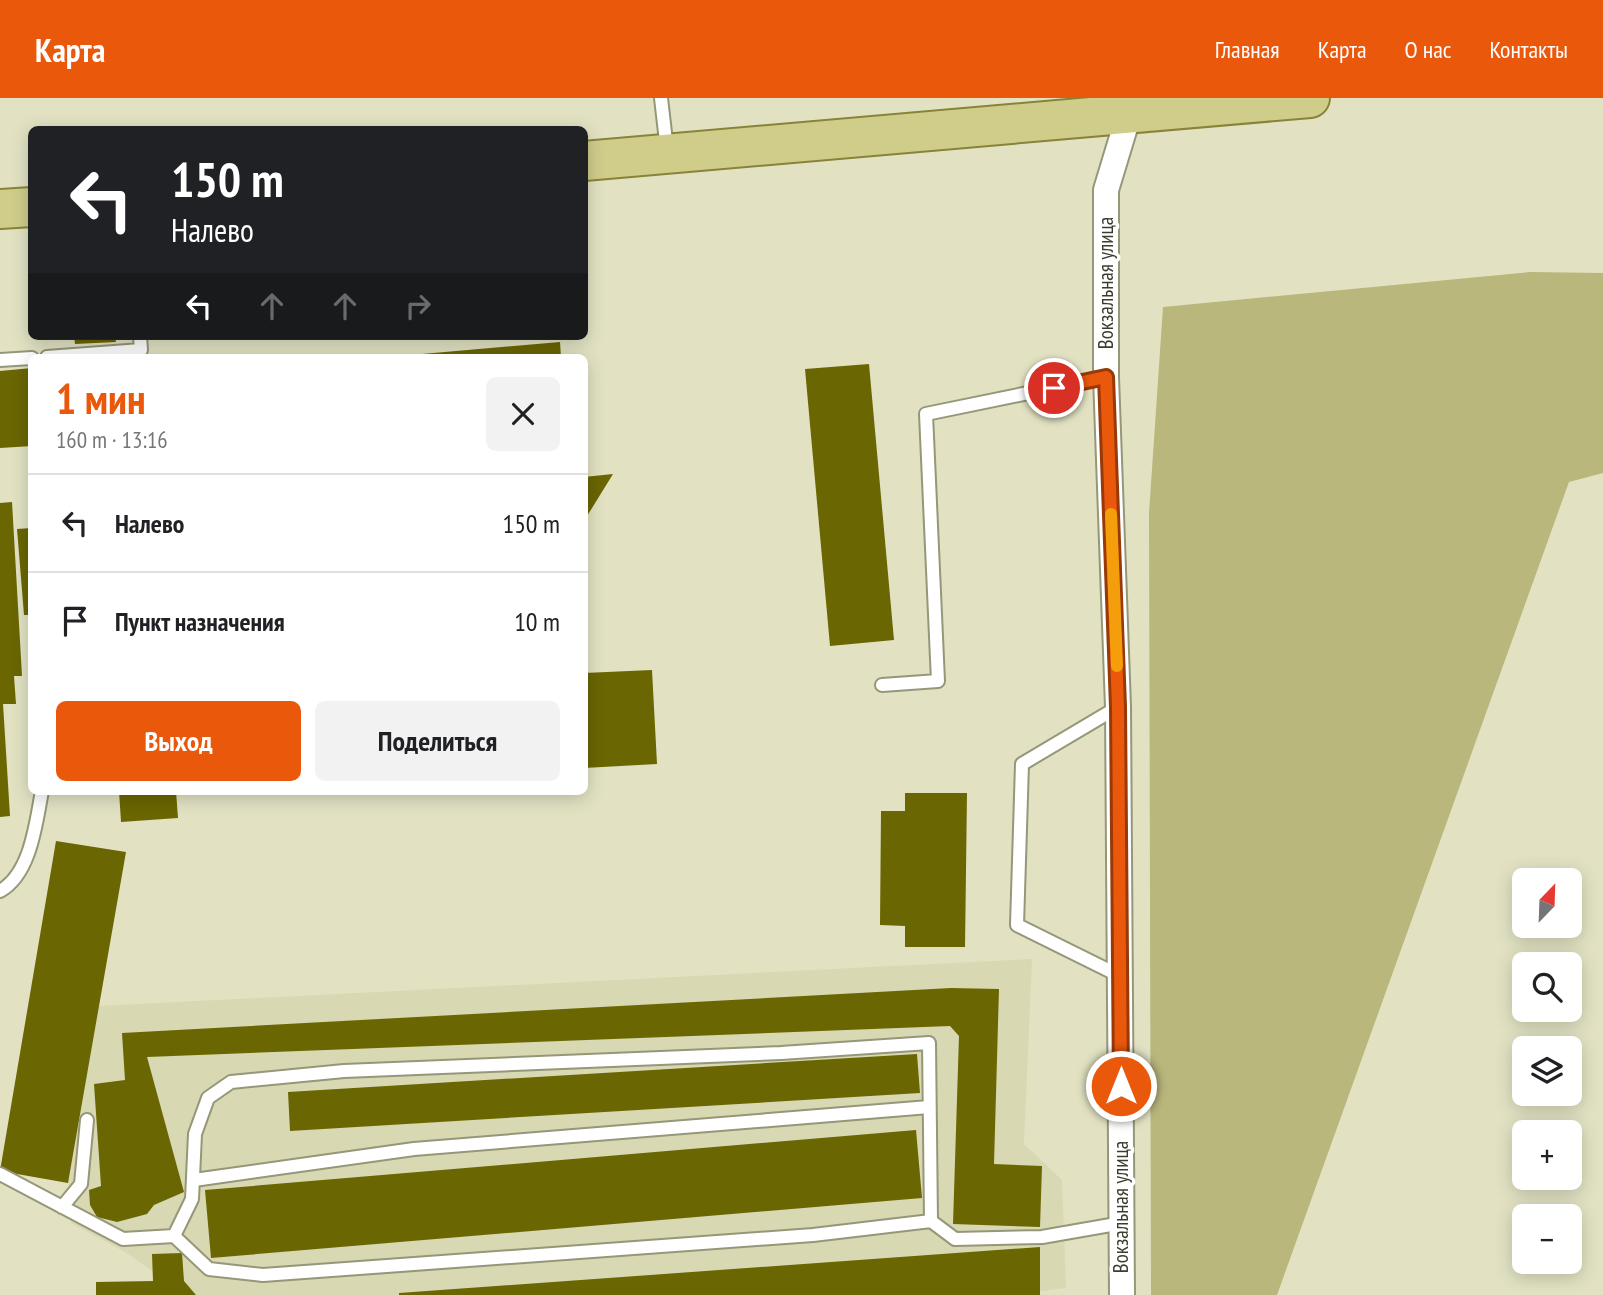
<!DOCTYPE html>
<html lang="ru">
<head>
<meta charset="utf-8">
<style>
	body { margin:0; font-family:"PT Sans Narrow",sans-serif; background:#f2f2f2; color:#202124; height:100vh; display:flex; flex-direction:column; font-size:26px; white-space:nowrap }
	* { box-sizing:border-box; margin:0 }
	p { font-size:23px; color:#757577 }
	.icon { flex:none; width:38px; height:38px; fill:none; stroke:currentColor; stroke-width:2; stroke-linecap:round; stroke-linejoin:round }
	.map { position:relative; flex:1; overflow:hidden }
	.panel { position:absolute; left:28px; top:256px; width:560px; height:441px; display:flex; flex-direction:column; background:#fff; border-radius:10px; box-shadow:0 4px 18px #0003 }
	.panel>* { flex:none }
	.guide { position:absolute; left:28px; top:28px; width:560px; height:214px; border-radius:10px; box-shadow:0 4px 18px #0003; background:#202124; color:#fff; overflow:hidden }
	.needle { width:46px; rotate:23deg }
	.buttons { position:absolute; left:1512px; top:770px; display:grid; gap:14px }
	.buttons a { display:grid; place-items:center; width:70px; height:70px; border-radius:10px; background:#fff; box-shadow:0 4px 18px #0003; font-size:35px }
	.pin { position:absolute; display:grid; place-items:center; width:60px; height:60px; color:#fff; margin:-30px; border:4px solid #fff; border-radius:50%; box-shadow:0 2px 7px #0007 }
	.me { position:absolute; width:77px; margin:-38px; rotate:0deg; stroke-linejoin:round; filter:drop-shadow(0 0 5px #0008) }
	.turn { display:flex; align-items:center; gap:24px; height:147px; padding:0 28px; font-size:32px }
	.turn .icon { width:91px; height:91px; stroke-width:2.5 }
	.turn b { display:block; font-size:49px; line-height:60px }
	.lanes { display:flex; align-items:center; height:66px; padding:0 28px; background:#0003; justify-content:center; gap:35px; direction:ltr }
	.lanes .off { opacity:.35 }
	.round { display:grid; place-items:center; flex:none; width:74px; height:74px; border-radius:10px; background:#f2f2f2 }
	.head { display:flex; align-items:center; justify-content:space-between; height:119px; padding:0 28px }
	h1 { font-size:42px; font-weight:700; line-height:52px; color:#ea580c }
	.cta { display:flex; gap:14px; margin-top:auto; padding:14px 28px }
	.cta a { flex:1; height:80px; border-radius:10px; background:#ea580c; color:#fff; font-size:28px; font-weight:700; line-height:80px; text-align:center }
	.cta a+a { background:#f2f2f2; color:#202124 }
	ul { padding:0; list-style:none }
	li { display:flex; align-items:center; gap:21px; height:98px; padding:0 28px; border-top:2px solid #e0e0e0 }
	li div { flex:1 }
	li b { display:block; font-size:26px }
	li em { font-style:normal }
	header { display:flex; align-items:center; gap:42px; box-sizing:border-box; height:98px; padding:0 35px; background:#ea580c; color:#fff }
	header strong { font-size:33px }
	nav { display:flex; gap:38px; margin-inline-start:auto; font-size:24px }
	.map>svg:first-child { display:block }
	.built { fill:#d8d8b2 }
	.green { fill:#b9b77c }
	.building { fill:#6a6602 }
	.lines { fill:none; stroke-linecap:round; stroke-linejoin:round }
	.lane-casing { stroke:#969679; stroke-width:16 }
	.street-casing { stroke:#969679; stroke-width:28 }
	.primary-casing { stroke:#878439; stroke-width:42 }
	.lane { stroke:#fff; stroke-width:12 }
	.street { stroke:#fff; stroke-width:24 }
	.primary { stroke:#d0cd8b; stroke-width:38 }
	.route-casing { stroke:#983908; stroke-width:18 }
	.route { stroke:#ea580c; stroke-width:12 }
	.slow { stroke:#f59e0b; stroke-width:12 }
	.labels { text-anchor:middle; stroke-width:7; stroke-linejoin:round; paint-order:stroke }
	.street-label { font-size:21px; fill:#3c3c2f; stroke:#fff }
</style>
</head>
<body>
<header>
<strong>Карта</strong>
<nav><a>Главная</a><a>Карта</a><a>О нас</a><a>Контакты</a></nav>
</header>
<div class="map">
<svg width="1603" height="1197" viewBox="0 0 1603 1197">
	<rect width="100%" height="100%" fill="#e2e2c3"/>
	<path class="built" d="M1032 861 1024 1046 1062 1082 1066 1190 1008 1197H187L125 1154 71 1125 68 1085 99 908Z"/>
	<path class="green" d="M1530 174 1603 175V375L1569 384 1277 1197H1151L1149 415 1163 209Z"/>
	<path class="building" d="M74 238H115L116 244 75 246Z
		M560 244 561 259H423L422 256Z
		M869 266 894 542 830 548 805 271Z
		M32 270V348L0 350V273Z
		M613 376 584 423V379Z
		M12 404 22 578H14L16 606H3L10 718 0 719V405Z
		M32 430V517H24L17 431Z
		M652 572 657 666 584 670V575Z
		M119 693H176L178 720 121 724Z
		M905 695H967L965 849H905V828L880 827 881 713H905Z
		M56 743 126 754 68 1085 0 1073Z
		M951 890 999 891 994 1066 1042 1068 1040 1129 953 1126 959 938 950 928 147 959 184 1094 154 1107 147 1116 117 1124 97 1119 90 1107 89 1092 101 1088 94 986 125 982 122 935Z
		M917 956 920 995 290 1033 288 994Z
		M916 1032 922 1100 211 1160 205 1092Z
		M1040 1149V1197H399V1195Z
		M182 1155 184 1183 196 1197H96V1184L153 1183 152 1156Z"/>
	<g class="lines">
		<defs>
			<path id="lane" d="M661 0 667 52
				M47 259 141 252 140 238
				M0 262 32 260
				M882 587 938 583 926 316 1106 279
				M1118 609 1022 666 1017 827 1120 878
				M0 793C31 776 36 724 42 693
				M0 1076 123 1141 174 1138 209 1171 263 1177 813 1137 931 1123 929 945 781 955 344 973 231 984 208 1000 195 1036 192 1101 174 1138
				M194 1082 414 1051 929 1009
				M62 1109 81 1086 87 1022
				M931 1123 955 1141 1042 1139 1122 1125"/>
			<path id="street" d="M1122 1197 1118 609 1106 279V92L1129 16"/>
			<path id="primary" d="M584 63 1310 0
				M0 111 32 109"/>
		</defs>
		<use href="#lane" class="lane-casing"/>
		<use href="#street" class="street-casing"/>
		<use href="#primary" class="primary-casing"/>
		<use href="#lane" class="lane"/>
		<use href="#street" class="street"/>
		<use href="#primary" class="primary"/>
	</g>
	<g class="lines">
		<defs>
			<path id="route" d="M1054 290 1106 279 1118 609 1121 988"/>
		</defs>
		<use href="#route" class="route-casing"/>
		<use href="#route" class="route"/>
		<path class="slow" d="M1111 416 1117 568"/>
	</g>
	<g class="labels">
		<g class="street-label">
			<text transform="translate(1106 185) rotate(-90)" y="7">Вокзальная улица</text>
			<text transform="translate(1121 1109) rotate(-90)" y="7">Вокзальная улица</text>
		</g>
	</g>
</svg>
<div class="buttons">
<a><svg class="needle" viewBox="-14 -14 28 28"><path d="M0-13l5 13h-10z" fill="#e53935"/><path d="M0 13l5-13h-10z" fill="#757577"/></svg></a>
<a><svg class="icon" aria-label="search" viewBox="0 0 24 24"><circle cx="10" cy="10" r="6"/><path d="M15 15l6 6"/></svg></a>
<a><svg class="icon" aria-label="layers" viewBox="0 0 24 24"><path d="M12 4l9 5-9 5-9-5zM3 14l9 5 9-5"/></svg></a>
<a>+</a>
<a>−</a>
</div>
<div class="pin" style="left:1054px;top:290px;background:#d93025"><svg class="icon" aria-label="arrive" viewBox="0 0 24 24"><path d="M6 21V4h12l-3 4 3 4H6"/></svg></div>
<svg class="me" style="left:1121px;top:988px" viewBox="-20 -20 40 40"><circle r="17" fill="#ea580c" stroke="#fff" stroke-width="3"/><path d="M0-11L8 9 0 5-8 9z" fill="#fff"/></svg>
<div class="guide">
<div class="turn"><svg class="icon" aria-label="left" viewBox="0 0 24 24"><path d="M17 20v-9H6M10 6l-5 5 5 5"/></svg><div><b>150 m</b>Налево</div></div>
<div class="lanes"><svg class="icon" aria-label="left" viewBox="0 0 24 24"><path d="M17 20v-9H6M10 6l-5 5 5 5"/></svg><svg class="icon off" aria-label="ahead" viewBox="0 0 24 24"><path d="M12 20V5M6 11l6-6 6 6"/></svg><svg class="icon off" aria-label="ahead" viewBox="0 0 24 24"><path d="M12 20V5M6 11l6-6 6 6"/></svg><svg class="icon off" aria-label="right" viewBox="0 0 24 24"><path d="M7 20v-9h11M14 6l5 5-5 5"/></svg></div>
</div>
<section class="panel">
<div class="head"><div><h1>1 мин</h1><p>160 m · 13:16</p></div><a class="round"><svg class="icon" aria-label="close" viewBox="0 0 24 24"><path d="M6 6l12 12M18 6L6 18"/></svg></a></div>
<ul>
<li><svg class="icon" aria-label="left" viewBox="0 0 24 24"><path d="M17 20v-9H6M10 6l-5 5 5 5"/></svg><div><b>Налево</b></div><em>150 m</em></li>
<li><svg class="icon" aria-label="arrive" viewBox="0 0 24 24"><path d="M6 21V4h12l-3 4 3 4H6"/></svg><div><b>Пункт назначения</b></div><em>10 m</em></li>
</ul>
<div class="cta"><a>Выход</a><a>Поделиться</a></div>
</section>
</div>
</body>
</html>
